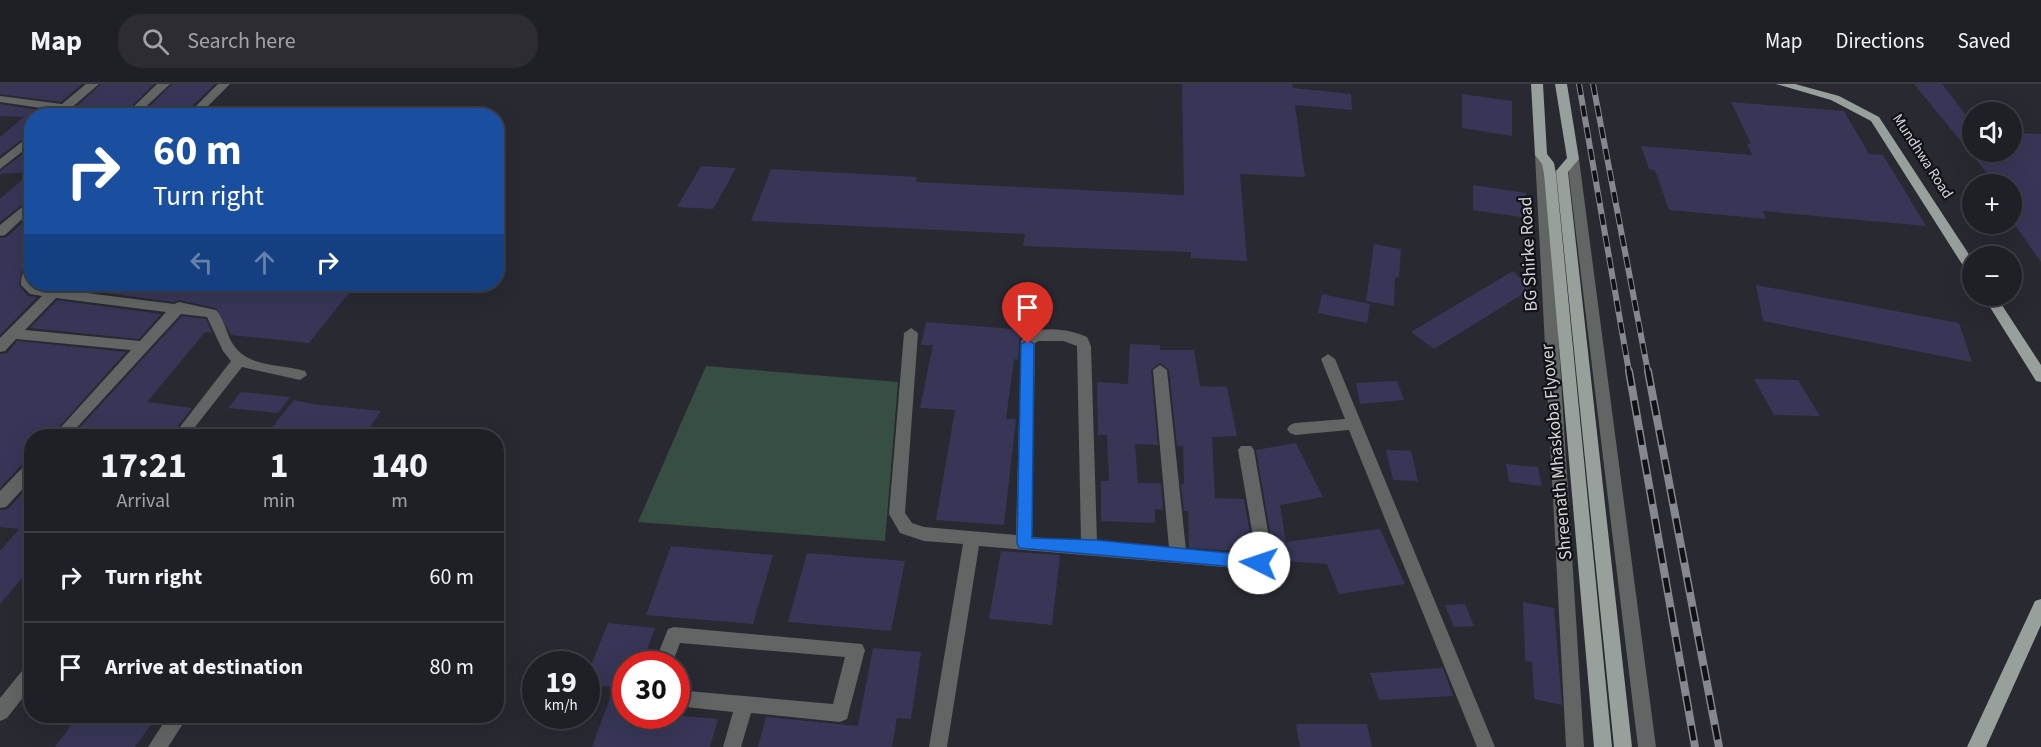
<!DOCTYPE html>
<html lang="en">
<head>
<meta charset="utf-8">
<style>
	body { margin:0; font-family:"Source Sans 3",sans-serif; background:#2c2c32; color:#f1f3f6; height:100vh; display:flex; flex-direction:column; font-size:22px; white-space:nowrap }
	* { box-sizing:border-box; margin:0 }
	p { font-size:20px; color:#a1a2a7 }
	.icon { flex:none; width:33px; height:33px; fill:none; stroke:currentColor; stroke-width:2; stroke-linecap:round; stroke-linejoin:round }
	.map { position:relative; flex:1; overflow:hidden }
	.sheet { position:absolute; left:24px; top:345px; width:480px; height:294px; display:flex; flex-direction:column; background:#1f1f26; border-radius:24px; box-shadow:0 6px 24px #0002,0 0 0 2px #3c3d43 }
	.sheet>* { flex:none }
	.top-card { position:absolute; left:24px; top:24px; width:480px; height:183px; border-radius:24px; box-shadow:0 6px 24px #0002,0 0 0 2px #3c3d43; background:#1a4fa0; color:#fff; overflow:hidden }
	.buttons { position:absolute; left:1962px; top:18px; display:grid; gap:12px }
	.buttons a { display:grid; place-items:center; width:60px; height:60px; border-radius:50%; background:#1f1f26; box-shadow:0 6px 24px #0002,0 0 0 2px #3c3d43; font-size:30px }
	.speed { position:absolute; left:522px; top:567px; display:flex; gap:12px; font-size:30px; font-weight:700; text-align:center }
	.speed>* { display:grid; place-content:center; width:78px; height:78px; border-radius:50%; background:#1f1f26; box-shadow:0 6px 24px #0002,0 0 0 2px #3c3d43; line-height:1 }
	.speed small { font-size:15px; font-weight:400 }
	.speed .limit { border:9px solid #d22; background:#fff; color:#111 }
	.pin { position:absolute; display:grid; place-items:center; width:51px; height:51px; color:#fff; margin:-62px -26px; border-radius:50% 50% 50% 0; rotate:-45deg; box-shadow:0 0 6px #0007 }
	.pin .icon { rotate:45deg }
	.me { position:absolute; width:66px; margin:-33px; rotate:274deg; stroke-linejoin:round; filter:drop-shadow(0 0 4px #0008) }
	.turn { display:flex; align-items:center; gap:21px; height:126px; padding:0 30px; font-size:27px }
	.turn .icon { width:78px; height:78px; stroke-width:2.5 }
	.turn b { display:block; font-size:42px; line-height:51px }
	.lanes { display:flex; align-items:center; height:57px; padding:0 30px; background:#0003; justify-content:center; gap:30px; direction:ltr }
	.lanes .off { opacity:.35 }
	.eta { display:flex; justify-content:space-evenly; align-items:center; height:102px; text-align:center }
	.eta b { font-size:36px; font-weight:700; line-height:42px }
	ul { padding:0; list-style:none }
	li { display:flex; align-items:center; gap:18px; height:90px; padding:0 30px; border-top:2px solid #3c3d43 }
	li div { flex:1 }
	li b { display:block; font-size:22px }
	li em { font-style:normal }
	header { display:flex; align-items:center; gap:36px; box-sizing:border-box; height:84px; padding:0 30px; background:#1f1f26; border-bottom:2px solid #3c3d43 }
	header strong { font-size:28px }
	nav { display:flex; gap:33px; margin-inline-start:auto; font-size:21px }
	.search { width:420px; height:54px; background:#2c2c32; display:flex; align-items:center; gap:15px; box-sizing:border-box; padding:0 21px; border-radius:24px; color:#a1a2a7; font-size:22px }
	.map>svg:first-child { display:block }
	.green { fill:#374f42 }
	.building { fill:#373657 }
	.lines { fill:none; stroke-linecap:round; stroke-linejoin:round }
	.minor { fill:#616563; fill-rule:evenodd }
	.major { fill:#97a09b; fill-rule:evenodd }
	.rail-far1-casing { stroke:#87878f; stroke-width:6 }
	.rail-casing { stroke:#87878f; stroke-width:8 }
	.rail-far1 { stroke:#121216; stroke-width:4; stroke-dasharray:11; stroke-linecap:butt }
	.rail { stroke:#121216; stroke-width:5; stroke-dasharray:15; stroke-linecap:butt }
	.route { fill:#1a73e8; stroke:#114b97; stroke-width:1.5 }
	.labels { text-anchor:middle; stroke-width:4.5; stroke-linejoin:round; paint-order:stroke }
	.far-street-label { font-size:15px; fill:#d5d5db; stroke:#121216 }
	.street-label { font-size:18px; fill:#d5d5db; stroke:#121216 }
</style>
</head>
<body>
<header>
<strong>Map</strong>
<div class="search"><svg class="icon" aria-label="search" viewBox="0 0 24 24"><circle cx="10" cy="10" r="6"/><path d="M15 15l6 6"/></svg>Search here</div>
<nav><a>Map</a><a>Directions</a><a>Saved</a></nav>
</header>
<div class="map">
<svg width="2041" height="663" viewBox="0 0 2041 663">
	<rect width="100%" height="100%" fill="#292932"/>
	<path class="green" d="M706 282 898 298 885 457 638 438Z"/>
	<path class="building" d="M0 0H82L61 18 0 10Z
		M101 0H154L122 32H66Z
		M172 0H215L182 32H140Z
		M1182 0H1292L1293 4 1351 10 1352 26 1295 21 1305 93 1240 90 1247 177 1191 174V168L1023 162 1025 150 751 137 771 85 917 93 916 98 1184 111Z
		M1914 0H1942L1972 39V68H2012V49L2041 50V178L2012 137V100H1996Z
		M1462 10 1512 17V52L1462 44Z
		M1731 18 1844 27 1869 70 1883 71 1926 142 1763 127 1766 135 1669 126 1655 86 1649 85 1641 62 1752 71 1747 60H1751Z
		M0 20 51 28 49 32H32V48L0 72V53L24 33 0 32Z
		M32 63V113L0 138V115L31 88 0 90V87Z
		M701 82 736 84 713 125 677 123Z
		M1473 101 1526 109 1527 134 1473 126Z
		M32 130V181L22 186 19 201 28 212 37 213 0 251V154L7 153Z
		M1374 160 1401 165 1399 194 1395 193 1394 222 1366 217Z
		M1513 187 1531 205 1434 265 1411 248Z
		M37 200H356L309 259 231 251 216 224 179 216 174 218Z
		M1756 201 1959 239 1972 278 1763 237Z
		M1322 210 1370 220 1367 239 1318 229Z
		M57 216 161 230 139 255 30 244Z
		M182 232 206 235 212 249 205 248 147 318 192 324 171 351 121 344 113 352H72Z
		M926 238 1025 246 1019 257 1018 276 1014 275 1006 335H1016L1004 441 936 436 955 326 920 324 933 261H921Z
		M17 257 126 268 51 352H32V376L24 378 0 404V270L7 269Z
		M1130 260 1160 261V266H1194L1200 302 1227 303 1237 352 1212 353 1215 414 1244 415 1253 468 1189 464 1188 427H1184L1181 400H1184L1183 362H1177L1169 286 1160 279 1151 286 1158 361 1135 360 1138 399H1161L1163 426 1155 425V439L1101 437V397H1109L1107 351H1098L1097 298 1128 300Z
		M1754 295 1798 296 1820 332 1774 331Z
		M1397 297 1404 316 1360 320 1356 299Z
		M241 308 290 313 278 329 228 324Z
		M294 316 312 320 381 327 364 352H265Z
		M1296 359 1323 413 1280 421 1286 458 1380 445 1405 500 1339 510 1327 480 1272 476 1274 471 1256 366Z
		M1386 366 1411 367 1418 397 1393 396Z
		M1506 380 1538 383 1542 402 1509 398Z
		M32 399V483L0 520V467L19 445 0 443V426L8 425Z
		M671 462 773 471 753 540 646 531Z
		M1001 467 1060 471 1052 541 989 535Z
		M807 469 905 477 891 547 788 538Z
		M1523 518 1554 524 1562 621 1534 615 1532 578 1525 577Z
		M1465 520 1474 542 1454 543 1445 521Z
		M608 539 655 544 642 580H626V632H680L718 635 710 663H592L614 603 586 601V594Z
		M873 564 921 568 911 635 897 634 892 663H758L766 633 858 642Z
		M1443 584 1453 612 1379 616 1370 589Z
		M78 632H157L135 663H55Z
		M1296 640H1367L1372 663H1300Z"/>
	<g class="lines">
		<path class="minor" d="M86 0H99L62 32H51L55 26 0 18V12L62 20Z
			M157 0H170L136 32H124Z
			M218 0H230L198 32H186Z
			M32 50V60L0 85V75Z
			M1541 67 1547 71 1584 663H1566L1535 71Z
			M1573 71 1579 75 1656 663H1638L1567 75Z
			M32 115V126L5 151 0 152V141Z
			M32 183V200L39 203 174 220 179 218 216 226C226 237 226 252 235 263 251 284 283 280 305 287L307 291 300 296 242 283 188 352H173L231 277 223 267 207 233 181 230 69 352H53L131 266 16 255 5 267 0 268V254L42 212 30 210 21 201C21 193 22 185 32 183ZM56 214 166 228 140 257 25 246Z
			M911 244 918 249 905 429 912 439 924 443 1016 451 1021 257C1034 239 1070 245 1087 253L1091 262 1097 458 1169 464 1153 286 1160 281 1167 286 1186 466 1256 470 1238 366 1241 362H1251L1254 366 1272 471 1265 484 1259 486 979 462 947 663H929L963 460 924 457 900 449 889 430 904 249ZM1039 257H1063L1077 262 1081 457 1032 453 1035 259Z
			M1328 270 1335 275 1495 663H1477L1349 346 1295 351 1290 349 1287 345 1290 341 1295 339 1345 335 1321 275Z
			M32 378V395L6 423 0 424V407L26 380Z
			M674 543 862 560 865 566 847 635 840 638 751 629 741 663H723L733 628 676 622V606L833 620 845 573 680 559 672 580H654L668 545Z
			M32 580V602L7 634 0 637V614L26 582Z
			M168 632H188L168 663H148Z"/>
		<path class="major" d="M1531 0H1543L1547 70 1554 79 1556 90 1612 663H1594L1544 90 1542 80 1535 71Z
			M1555 0H1567L1579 75 1568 88 1632 663H1614L1556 87 1567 74Z
			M1776 0H1795L1839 12 1879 33 1972 175V189L1967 188 1871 37 1831 16Z
			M1983 212H1996L2041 281V298L2036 297Z
			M2041 515V541L1986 663H1967L2035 517Z"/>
		<defs>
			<path id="rail-far1" d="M1579 0 1629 288
				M1593 0 1648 288"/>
			<path id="rail" d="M1629 287 1695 663
				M1648 287 1719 663"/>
		</defs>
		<use href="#rail-far1" class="rail-far1-casing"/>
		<use href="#rail" class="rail-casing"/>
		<use href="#rail-far1" class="rail-far1"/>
		<use href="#rail" class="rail"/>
	</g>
	<path class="route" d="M1028 256 1034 260 1032 454 1096 456 1259 472 1266 479 1264 483 1259 485 1019 464 1017 459 1021 260Z"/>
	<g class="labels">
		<g class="far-street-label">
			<text transform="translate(1923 72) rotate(57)" y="5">Mundhwa Road</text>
		</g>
		<g class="street-label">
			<text transform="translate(1528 170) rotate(-93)" y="6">BG Shirke Road</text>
			<text transform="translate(1556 368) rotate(-95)" y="6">Shreenath Mhaskoba Flyover</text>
		</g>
	</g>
</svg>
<div class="buttons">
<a><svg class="icon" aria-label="sound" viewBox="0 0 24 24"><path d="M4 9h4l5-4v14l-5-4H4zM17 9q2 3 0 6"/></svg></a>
<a>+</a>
<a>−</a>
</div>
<div class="speed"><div>19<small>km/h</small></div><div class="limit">30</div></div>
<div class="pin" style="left:1028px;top:260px;background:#d93025"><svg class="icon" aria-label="arrive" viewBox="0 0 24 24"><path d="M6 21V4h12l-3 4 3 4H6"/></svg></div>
<svg class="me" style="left:1259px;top:479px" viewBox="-20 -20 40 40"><circle r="19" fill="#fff"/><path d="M0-13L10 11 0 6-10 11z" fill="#1a73e8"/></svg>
<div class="top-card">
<div class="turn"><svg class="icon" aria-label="right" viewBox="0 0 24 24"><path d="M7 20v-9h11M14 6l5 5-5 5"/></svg><div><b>60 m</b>Turn right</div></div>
<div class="lanes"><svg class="icon off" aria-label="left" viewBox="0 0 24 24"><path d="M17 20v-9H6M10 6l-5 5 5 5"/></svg><svg class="icon off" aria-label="ahead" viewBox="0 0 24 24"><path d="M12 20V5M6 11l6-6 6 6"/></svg><svg class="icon" aria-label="right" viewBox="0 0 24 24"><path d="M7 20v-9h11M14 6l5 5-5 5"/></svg></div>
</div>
<section class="sheet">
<div class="eta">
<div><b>17:21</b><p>Arrival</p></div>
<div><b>1</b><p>min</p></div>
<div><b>140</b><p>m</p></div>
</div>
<ul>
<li><svg class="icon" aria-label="right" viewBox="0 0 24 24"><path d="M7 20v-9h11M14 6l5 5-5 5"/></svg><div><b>Turn right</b></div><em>60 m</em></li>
<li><svg class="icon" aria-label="arrive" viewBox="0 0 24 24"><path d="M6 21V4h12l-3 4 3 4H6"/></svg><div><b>Arrive at destination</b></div><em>80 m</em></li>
</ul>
</section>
</div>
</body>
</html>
